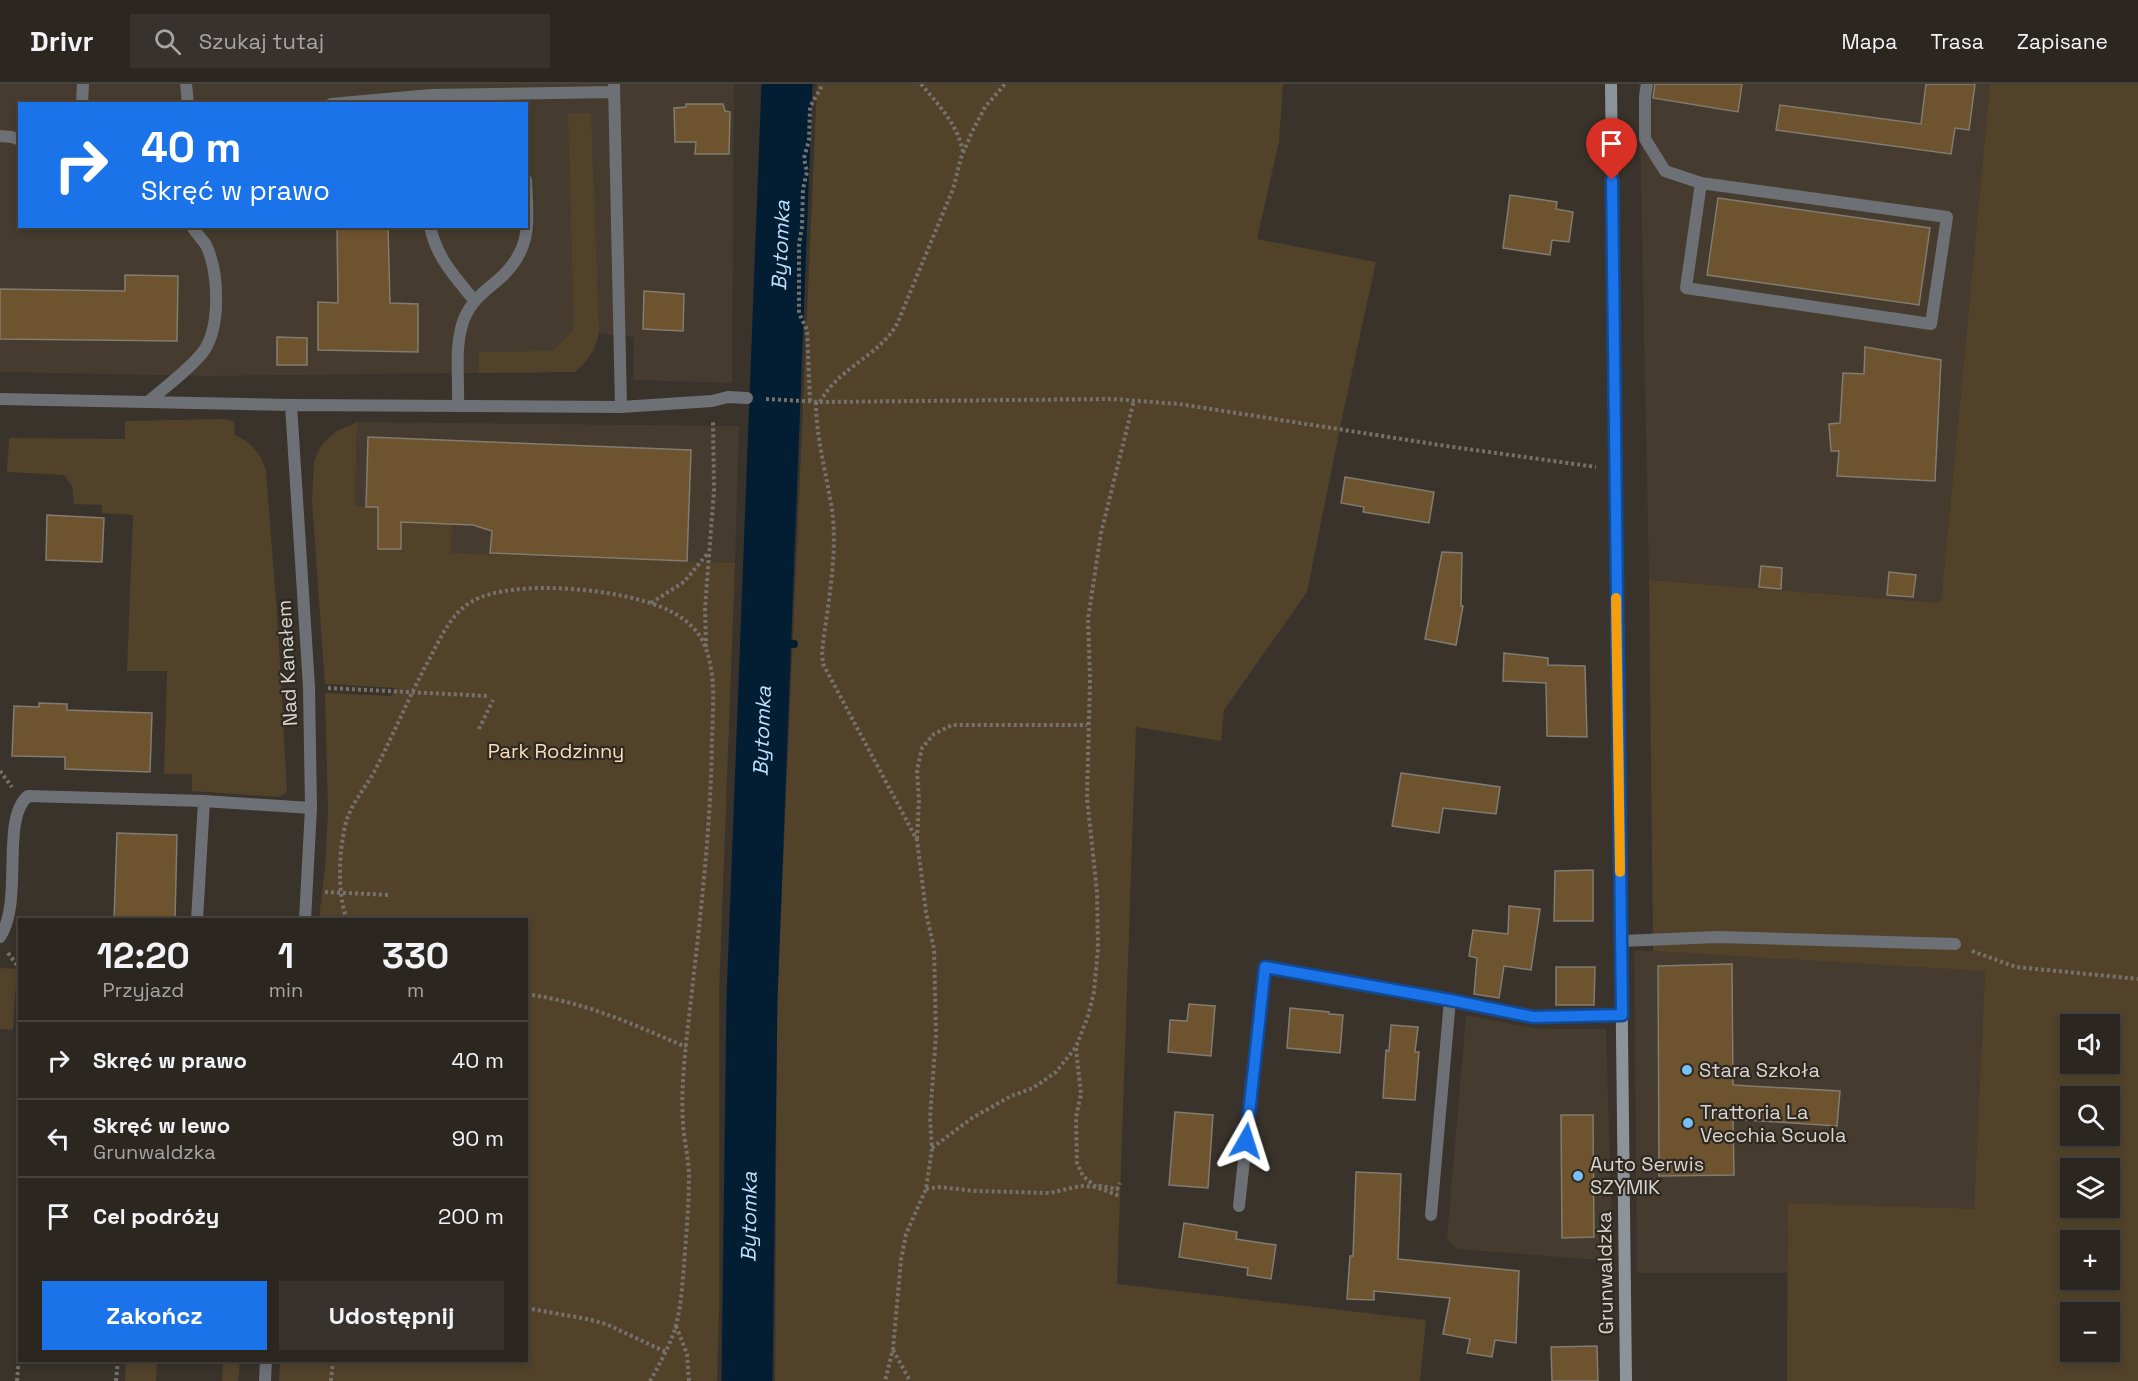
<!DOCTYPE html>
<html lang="pl">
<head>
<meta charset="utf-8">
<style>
	body { margin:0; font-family:"Space Grotesk",sans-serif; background:#37322d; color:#f1f3f6; height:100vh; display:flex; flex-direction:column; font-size:22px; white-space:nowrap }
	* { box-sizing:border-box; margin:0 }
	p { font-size:20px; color:#a6a5a5 }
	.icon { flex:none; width:33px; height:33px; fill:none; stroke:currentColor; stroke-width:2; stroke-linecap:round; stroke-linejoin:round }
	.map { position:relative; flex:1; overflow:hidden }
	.panel { position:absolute; left:18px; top:834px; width:510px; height:444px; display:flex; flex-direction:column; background:#2b2620; border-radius:0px; box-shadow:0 3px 9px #0003,0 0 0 2px #47433e }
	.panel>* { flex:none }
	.banner { position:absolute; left:18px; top:18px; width:510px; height:126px; border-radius:0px; box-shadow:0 3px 9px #0003,0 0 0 2px #47433e; background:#1a73e8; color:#fff; overflow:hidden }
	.buttons { position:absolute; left:2060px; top:930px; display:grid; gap:12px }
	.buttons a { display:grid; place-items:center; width:60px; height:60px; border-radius:0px; background:#2b2620; box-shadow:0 3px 9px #0003,0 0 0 2px #47433e; font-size:30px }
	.pin { position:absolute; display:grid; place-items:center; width:51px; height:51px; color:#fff; margin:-62px -26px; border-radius:50% 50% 50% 0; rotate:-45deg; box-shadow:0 0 6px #0007 }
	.pin .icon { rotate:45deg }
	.me { position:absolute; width:66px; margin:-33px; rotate:6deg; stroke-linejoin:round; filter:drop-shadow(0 0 4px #0008) }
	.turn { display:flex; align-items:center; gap:21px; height:126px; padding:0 24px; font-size:27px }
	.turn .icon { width:78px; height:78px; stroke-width:2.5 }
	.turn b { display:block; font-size:42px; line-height:51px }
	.eta { display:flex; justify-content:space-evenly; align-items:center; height:102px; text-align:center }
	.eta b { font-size:36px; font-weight:700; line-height:42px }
	.primary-button { display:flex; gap:12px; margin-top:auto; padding:12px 24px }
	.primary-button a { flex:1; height:69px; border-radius:0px; background:#1a73e8; color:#fff; font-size:24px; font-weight:700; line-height:69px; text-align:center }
	.primary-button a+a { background:#37322d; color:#f1f3f6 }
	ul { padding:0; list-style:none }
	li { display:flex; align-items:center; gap:18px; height:78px; padding:0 24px; border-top:2px solid #47433e }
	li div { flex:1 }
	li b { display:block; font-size:22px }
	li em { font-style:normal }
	header { display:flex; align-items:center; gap:36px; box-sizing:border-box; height:84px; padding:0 30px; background:#2b2620; border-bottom:2px solid #47433e }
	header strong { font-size:28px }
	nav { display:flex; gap:33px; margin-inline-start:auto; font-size:21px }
	.search { width:420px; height:54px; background:#37322d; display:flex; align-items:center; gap:15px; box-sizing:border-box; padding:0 21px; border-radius:0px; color:#a6a5a5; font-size:22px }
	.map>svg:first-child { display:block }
	.built { fill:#453b2e; fill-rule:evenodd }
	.green { fill:#52422a; fill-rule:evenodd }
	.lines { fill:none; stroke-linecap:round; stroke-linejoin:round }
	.stream { stroke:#031e32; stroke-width:8 }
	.river { stroke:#031e32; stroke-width:51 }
	.building { fill:#6e542e; stroke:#827b72; stroke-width:1.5 }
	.path { stroke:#77716b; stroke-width:4; stroke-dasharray:3 3; stroke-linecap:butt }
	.lane { stroke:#6d7175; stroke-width:12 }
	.street { stroke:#6d7175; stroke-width:12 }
	.secondary { stroke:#8d9499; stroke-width:12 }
	.route-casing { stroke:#114b97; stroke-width:15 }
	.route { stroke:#1a73e8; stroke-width:10 }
	.slow { stroke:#f59e0b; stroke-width:10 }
	.poi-dot { fill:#79bff8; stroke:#2f2921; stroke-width:2 }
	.labels { text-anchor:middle; stroke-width:4.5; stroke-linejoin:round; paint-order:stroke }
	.street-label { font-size:20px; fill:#d8d4cf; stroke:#2f2921 }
	.park-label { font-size:20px; fill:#fadeba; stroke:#2f2921 }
	.poi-label { font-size:20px; fill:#d8d4cf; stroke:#2f2921; text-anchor:start }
	.water-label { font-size:21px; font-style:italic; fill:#bbdffd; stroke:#2f2921 }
</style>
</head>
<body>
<header>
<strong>Drivr</strong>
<div class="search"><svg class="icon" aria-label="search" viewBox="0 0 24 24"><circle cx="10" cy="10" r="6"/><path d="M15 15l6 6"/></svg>Szukaj tutaj</div>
<nav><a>Mapa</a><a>Trasa</a><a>Zapisane</a></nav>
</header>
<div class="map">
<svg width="2138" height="1297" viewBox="0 0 2138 1297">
	<rect width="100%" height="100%" fill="#39332b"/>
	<path class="built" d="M0 0H734L732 299 633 296 634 253 595 249 553 288 205 292 0 288ZM20 20H526V142H20Z
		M1639 0H1990L1941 519 1649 496Z
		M357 338 739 342 735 479 451 469 425 439V425L355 422Z
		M1634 866 1985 886 1974 1126 1788 1119V1189H1637Z
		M1466 931 1539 945H1606L1613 1177 1457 1165 1447 1154Z"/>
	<path class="green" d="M817 0H1283L1279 57 1257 155 1376 178 1342 334 1307 508 1224 626 1221 657 1136 643 1117 1200 1426 1236 1420 1297H775L777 920Z
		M1990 0H2138V1297H1787L1788 1119 1974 1125 1985 887 1653 867 1649 496 1941 519ZM2070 940H2109V980H2070ZM2070 1012H2109V1052H2070ZM2070 1084H2109V1124H2070ZM2070 1156H2109V1196H2070ZM2070 1228H2109V1268H2070Z
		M591 29 599 247C596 265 589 276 575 288L479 289V268L552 267 574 245 568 30Z
		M222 335 234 337 235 351C252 359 261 369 266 387L278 544 287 708 278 713 192 707V690H164L167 587H127L133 431 102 429V421L74 420 72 402 64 391 7 388 9 354 125 355V337Z
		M357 338 355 422 393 424 452 440 451 469 735 479 719 910V1223L717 1297H279L280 1277 526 1276V836L319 835 325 785 328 728 325 609 391 612 396 604 325 600 312 417 314 377 322 360 337 347Z
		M0 884 17 885 13 946 0 945Z
		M126 1277H157L156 1297H125Z
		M223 1277H240L238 1297H222Z"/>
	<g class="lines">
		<path class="stream" d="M766 557 794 560"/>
		<path class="river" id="s1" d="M747 1297 752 914 787 0"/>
	</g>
	<path class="building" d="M1655 0H1742L1738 28 1653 14Z
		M1926 0H1975L1969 46 1955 44 1951 70 1776 46 1780 21 1921 40Z
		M686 20H723L725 27 730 28 729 70H695L696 58H675L674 24 686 23Z
		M1510 111 1557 118 1556 125 1573 128 1569 158 1552 156 1550 171 1503 164Z
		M1718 114 1930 144 1919 221 1707 191Z
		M337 142H388L390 219 418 220V268L318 266V218L338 219Z
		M125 191 178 192 177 257 0 255V205L125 207Z
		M644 207 684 210 683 247 643 245Z
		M277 253 307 254V281H277Z
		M1865 263 1941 276 1935 397 1837 392 1839 367H1831L1829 340 1840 339 1843 289 1864 290Z
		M368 353 691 366 687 477 490 469 492 447 473 441 401 438V465H378V423H366Z
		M1345 393 1434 408 1429 439 1363 428 1364 423 1341 419Z
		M47 431 104 434 102 478 46 476Z
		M1442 468 1462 469 1461 522H1463L1456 561 1425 555Z
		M1761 482 1782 484 1781 505 1759 503Z
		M1889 488 1916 491 1913 513 1887 511Z
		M1504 569 1548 574V581L1585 582 1587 653 1547 652 1546 599 1503 597Z
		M39 619 67 620V626L152 629 150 688 65 685V673L12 672 14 622 39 623Z
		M1401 689 1500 703 1496 730 1443 724 1439 749 1392 742Z
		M117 749 177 751 175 836H114Z
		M1593 786V837H1554L1555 787Z
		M1509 822 1540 825 1531 886 1504 882 1499 914 1474 910 1477 874 1469 872 1473 846 1508 850Z
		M1732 880 1733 1001 1840 1007 1837 1042 1733 1035 1734 1091 1659 1092 1658 882Z
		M1556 883H1595L1594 921H1556Z
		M1189 920 1215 922 1211 972 1168 968 1170 936 1187 937Z
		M1290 924 1329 928V930L1343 931 1340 969 1287 964Z
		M1391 941 1418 943 1415 968H1419L1415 1016 1383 1014 1386 966 1389 967Z
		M1175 1028 1213 1031 1208 1104 1169 1101Z
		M1561 1031H1593L1594 1153 1562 1154Z
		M1356 1088 1401 1090 1398 1175 1519 1187 1516 1259 1495 1256 1492 1273 1467 1269 1470 1255 1443 1250 1450 1214 1374 1207V1216L1347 1215 1350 1172H1353Z
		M1184 1139 1237 1148 1236 1155 1276 1161 1271 1195 1247 1191 1248 1184 1179 1173Z
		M1597 1262 1598 1297H1552L1551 1263Z"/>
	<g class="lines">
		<path class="path" d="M921 0C938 20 958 41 963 68
			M766 315 820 318 1112 315 1179 320 1446 362 1596 383
			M810 317 807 246 799 229V160L802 143 803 105 807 88 804 74 809 56 810 23 823 0
			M816 318C816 356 828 395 833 433 837 477 827 524 822 568L823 580 917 756 926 828 934 865 936 950 930 1034 932 1065 926 1105 906 1150 901 1176 893 1265 885 1297
			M820 318C839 283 878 273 897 240L953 105 961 74 972 48 985 23 1005 0
			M651 519 684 498 708 469
			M706 563 705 524 714 407 713 337
			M328 604 488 612
			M479 645 493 616
			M0 687 12 703
			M917 755 919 716 917 686 922 664 934 650 952 641H1087
			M325 808 390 811
			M347 836C337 809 339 769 345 742 350 721 364 706 374 688 394 650 410 610 431 572 441 553 451 530 471 518 512 493 628 505 670 527 686 535 700 547 706 565 716 592 713 625 712 653 711 753 698 851 687 951 684 980 681 1009 683 1039 684 1057 689 1075 689 1093 689 1122 686 1152 684 1181 682 1203 681 1227 674 1248 668 1265 659 1281 650 1297
			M1972 867 2016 883 2138 895
			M8 869 20 885
			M526 910C588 919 630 939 686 963
			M1076 964 1081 1010 1076 1033 1077 1079 1083 1092 1096 1103 1120 1112
			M932 1064 972 1034 1011 1012 1033 1004 1056 988 1076 963 1088 932 1094 908 1098 864 1097 808 1087 714 1090 595 1088 535 1101 449 1134 316
			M926 1105 939 1103 975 1107 1050 1109 1080 1102 1096 1103 1100 1102 1117 1105 1120 1099
			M526 1224 587 1235 606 1240 666 1268
			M676 1242 687 1270 689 1297
			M893 1266 910 1297
			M17 1297 20 1258
			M116 1297 118 1276
			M331 1297 333 1276"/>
		<path class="lane" d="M186 0 188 20
			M614 0 621 323
			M1647 0 1645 13V55L1665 87 1701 99 1947 133 1931 240 1686 204 1701 99
			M82 20 83 0
			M331 20 431 11 614 8
			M0 52 12 53 20 56
			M430 142C436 173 455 193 474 216
			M148 318C164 304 190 285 203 268 221 244 219 188 206 161 202 155 196 149 192 142
			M458 322C459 294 454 261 464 235 471 218 483 208 497 197 533 166 528 139 526 96
			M197 836 204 717
			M0 853C24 817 0 735 28 712L204 717 311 724
			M1621 857 1718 853 1955 860
			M1239 1122 1265 883 1450 916 1534 933 1622 931
			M1431 1131 1450 916"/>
		<path class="street" d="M0 315 291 321 621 323 712 317 728 313 747 314
			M291 321 309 603 311 724 305 836
			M265 1297 266 1276"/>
		<path class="secondary" d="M1611 0 1626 1297"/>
	</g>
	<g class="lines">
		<defs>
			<path id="route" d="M1246 1057 1265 883 1450 916 1533 933 1622 931 1612 96"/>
		</defs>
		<use href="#route" class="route-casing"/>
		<use href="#route" class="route"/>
		<path class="slow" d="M1616 514 1620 788"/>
	</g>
	<g class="poi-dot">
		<circle cx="1687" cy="986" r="6"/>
		<circle cx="1688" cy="1039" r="6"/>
		<circle cx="1578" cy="1092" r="6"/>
	</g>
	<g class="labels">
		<g class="street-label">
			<text transform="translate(287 579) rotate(-93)" y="7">Nad Kanałem</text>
			<text transform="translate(1605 1189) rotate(-91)" y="7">Grunwaldzka</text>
		</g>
		<g class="park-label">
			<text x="556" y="674">Park Rodzinny</text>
		</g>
		<g class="poi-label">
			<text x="1699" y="993">Stara Szkoła</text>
			<text x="1700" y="1035">Trattoria La<tspan x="1700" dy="23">Vecchia Scuola</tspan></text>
			<text x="1590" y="1087">Auto Serwis<tspan x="1590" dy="23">SZYMIK</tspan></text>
		</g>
		<g class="water-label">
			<text dy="7" stroke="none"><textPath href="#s1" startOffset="1136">Bytomka</textPath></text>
			<text dy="7" stroke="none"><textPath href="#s1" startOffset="650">Bytomka</textPath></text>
			<text dy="7" stroke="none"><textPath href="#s1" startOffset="164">Bytomka</textPath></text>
		</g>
	</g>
</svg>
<div class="buttons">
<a><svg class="icon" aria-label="sound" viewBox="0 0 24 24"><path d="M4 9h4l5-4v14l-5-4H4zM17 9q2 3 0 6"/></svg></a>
<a><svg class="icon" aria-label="search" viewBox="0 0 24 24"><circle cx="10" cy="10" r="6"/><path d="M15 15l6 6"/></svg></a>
<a><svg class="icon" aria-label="layers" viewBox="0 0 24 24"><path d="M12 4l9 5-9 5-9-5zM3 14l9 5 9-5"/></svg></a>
<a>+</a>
<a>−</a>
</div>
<div class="pin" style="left:1612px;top:96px;background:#d93025"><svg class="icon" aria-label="arrive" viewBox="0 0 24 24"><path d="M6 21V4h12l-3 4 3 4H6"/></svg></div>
<svg class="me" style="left:1246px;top:1057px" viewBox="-20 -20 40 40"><path d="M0-17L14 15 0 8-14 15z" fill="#1a73e8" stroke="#fff" stroke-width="4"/></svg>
<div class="banner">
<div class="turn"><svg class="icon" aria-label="right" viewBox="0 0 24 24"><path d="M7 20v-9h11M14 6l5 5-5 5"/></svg><div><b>40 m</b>Skręć w prawo</div></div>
</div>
<section class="panel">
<div class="eta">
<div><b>12:20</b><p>Przyjazd</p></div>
<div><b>1</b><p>min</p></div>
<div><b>330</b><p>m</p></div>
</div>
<ul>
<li><svg class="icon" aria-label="right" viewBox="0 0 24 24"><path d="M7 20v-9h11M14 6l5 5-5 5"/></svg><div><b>Skręć w prawo</b></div><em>40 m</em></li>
<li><svg class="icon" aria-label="left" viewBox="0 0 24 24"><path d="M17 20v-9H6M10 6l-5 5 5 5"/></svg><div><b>Skręć w lewo</b><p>Grunwaldzka</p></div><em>90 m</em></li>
<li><svg class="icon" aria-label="arrive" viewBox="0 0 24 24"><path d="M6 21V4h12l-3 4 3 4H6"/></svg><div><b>Cel podróży</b></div><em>200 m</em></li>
</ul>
<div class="primary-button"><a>Zakończ</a><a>Udostępnij</a></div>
</section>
</div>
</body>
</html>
